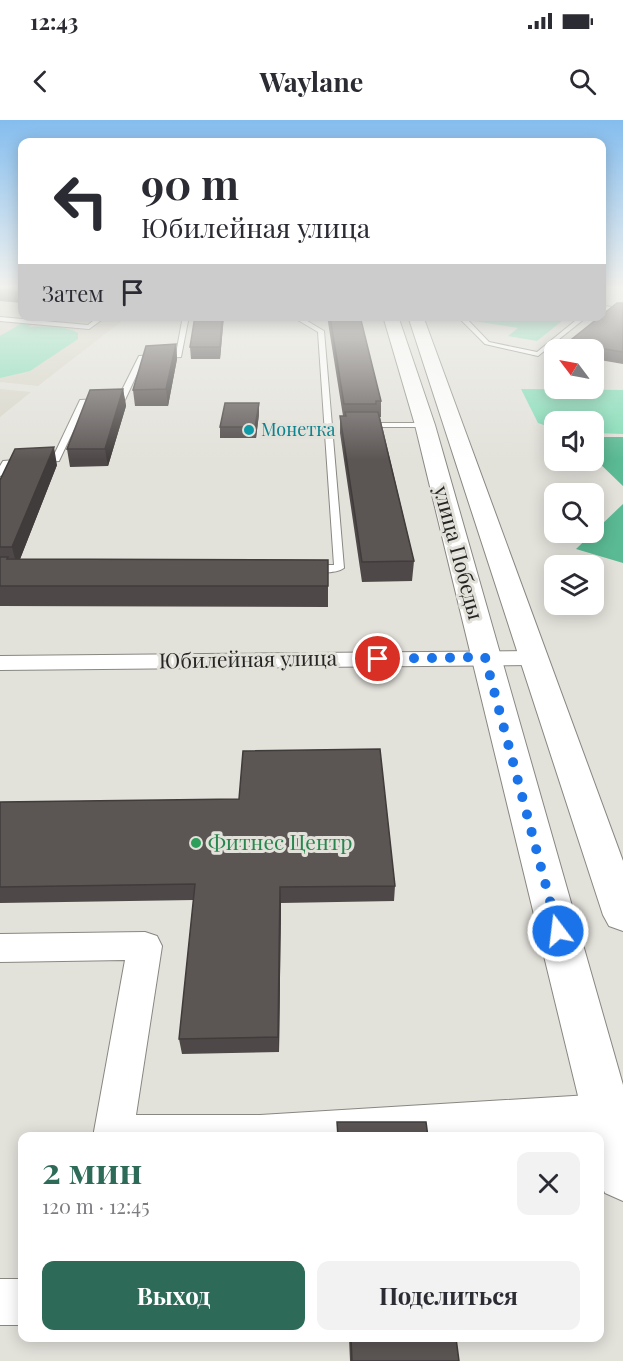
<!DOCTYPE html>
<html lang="ru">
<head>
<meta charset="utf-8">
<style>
	body { margin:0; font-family:"Playfair Display",serif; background:#f2f2f3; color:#2b2b33; height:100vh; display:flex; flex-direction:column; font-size:22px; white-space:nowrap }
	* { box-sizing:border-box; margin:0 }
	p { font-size:20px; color:#7c7c81 }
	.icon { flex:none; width:33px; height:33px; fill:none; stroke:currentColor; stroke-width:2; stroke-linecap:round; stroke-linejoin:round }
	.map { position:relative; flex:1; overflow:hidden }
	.panel { position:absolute; left:18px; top:1012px; width:586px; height:210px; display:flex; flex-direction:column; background:#fff; border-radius:12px; box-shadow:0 3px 15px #0003 }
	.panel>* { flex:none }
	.banner { position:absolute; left:18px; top:18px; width:588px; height:183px; border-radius:12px; box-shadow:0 3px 15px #0003; background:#fff; color:#2b2b33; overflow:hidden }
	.needle { width:39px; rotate:302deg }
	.buttons { position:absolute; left:544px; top:219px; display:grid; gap:12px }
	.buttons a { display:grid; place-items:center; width:60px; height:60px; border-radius:12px; background:#fff; box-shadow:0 3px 15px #0003; font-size:30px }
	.pin { position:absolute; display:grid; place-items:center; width:51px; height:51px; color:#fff; margin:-26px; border:3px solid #fff; border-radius:50%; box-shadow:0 2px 6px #0007 }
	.me { position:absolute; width:66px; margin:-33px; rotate:345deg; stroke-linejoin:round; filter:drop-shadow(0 0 4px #0008) }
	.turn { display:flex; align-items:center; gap:21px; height:126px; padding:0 24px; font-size:27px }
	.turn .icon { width:78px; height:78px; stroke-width:2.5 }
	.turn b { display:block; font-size:42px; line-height:51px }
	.then { display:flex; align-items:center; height:57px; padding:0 24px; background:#0003; gap:12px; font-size:22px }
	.round { display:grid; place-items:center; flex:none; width:63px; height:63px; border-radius:12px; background:#f2f2f3 }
	.overview { display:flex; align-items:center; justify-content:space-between; height:102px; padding:0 24px }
	h1 { font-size:36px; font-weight:700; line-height:45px; color:#2d6b58 }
	.cta { display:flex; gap:12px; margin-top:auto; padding:12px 24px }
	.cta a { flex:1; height:69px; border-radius:12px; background:#2d6b58; color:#fff; font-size:24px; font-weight:700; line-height:69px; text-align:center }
	.cta a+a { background:#f2f2f3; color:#2b2b33 }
	.status { display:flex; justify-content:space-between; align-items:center; height:42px; padding:0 30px; background:#fff; direction:ltr }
	.status svg { height:16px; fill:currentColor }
	header { display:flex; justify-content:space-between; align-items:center; height:78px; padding:0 24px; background:#fff; font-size:27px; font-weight:700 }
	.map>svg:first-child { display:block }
	.built { fill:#d7d5c8 }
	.green { fill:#80dcb5 }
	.forest { fill:#5aba93 }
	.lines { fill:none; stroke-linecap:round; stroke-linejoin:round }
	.service-casing { stroke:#888781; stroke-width:2 }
	.minor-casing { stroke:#888781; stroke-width:2 }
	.tertiary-casing { stroke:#888781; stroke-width:2 }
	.service { fill:#fff; fill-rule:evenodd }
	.minor { fill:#fff; fill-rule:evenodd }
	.tertiary { fill:#fff; fill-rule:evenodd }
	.wall { fill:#4e4948 }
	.shaded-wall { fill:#403c3b }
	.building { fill:#5b5554; stroke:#403c3b; stroke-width:1.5 }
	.route { stroke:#1a73e8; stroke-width:10; stroke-dasharray:0 18 }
	.culture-dot { fill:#0f9aa8; stroke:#e2e1da; stroke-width:2 }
	.leisure-dot { fill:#2e9e5b; stroke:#e2e1da; stroke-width:2 }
	.labels { text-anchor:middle; stroke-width:6; stroke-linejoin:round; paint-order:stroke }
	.far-culture-label { font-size:18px; fill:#0d838f; stroke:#e2e1da; text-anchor:start }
	.street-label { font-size:21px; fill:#252523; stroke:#e2e1da }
	.leisure-label { font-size:21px; fill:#27864d; stroke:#e2e1da; text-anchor:start }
</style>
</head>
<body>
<div class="status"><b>12:43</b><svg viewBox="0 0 49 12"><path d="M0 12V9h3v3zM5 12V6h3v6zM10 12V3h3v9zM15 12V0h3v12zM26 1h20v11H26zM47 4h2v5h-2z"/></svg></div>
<header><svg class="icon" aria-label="back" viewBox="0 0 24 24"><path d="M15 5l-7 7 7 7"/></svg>Waylane<svg class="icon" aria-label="search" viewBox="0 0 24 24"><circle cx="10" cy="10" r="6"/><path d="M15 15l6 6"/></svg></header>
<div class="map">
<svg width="623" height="1241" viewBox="0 0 623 1241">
	<rect width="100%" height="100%" fill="#e2e1da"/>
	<path class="built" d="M0 166H22V196L127 197 38 266 0 262Z
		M0 269 31 272 0 297Z"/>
	<path class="green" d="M480 197V196L567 197 537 221 508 216 518 208 474 201Z
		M22 203 32 204 29 207C45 206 63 205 78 213V219L30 251 0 258V216Z
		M521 269 623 270V314L594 313V302H555V309L538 303Z"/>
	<path class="forest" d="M594 317H623V366L594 338Z
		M623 384V443L576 429Z"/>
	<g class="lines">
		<defs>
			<path id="service" d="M602 186 623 188V192L602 190Z
				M99 196H107L89 209 0 201V197L88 205Z
				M183 196H189L181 237 144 239 124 282 86 284 59 341 9 345 3 355 0 356V346L3 341 53 337 80 280 118 278 139 236 176 234Z
				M291 196H299L324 211 344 448C336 454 312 454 304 448L309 445H334L318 212Z
				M457 196H464L489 222 537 232 581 196H588L538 236 485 224Z
				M360 303H425L429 305 425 307H363L359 305Z"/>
			<path id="minor" d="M532 531 541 533 544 538 541 543 532 545 0 550V536Z
				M145 812 157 816 162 826 136 995H260L606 974 620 980C623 989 623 997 620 1006L606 1012 531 1017H93L125 840 0 842V814Z
				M0 1159H22V1205H0Z"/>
			<path id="tertiary" d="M383 196H398L435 305 623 965V1081L605 1073 600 1062V1017H588L415 305Z
				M408 196H423L623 741V811L609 806 603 795Z"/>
		</defs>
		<use href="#service" class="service-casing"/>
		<use href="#minor" class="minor-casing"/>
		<use href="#tertiary" class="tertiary-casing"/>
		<use href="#service" class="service"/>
		<use href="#minor" class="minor"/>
		<use href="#tertiary" class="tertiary"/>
	</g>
	<path class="wall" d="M0 166H22V183L0 181Z
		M623 183V244L594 239V230H566L567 223Z
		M224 196 220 239H191L190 227Z
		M327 196H360L381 281V297H380L414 441 412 461 362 462 340 313V296H343Z
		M176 224 177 239 168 286H135L133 270Z
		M123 269 126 286 108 346 70 347 67 329Z
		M259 294 256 318H220V307Z
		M57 345 20 439 328 440V487L0 486V360Z
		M0 682 395 766 394 781 281 783 279 932 182 934 179 919 194 780 0 783Z
		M349 1218H456L459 1241H350Z"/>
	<path class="shaded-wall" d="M222 196H224L220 239V227Z
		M176 224 177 239 168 286 166 269Z
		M123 269 126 286 108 346 105 329Z
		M259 283V294L256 318 255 307Z
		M54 327 57 345 17 447 12 427Z
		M280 767 281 783 279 932 278 917Z"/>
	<path class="building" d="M0 166H22V172L0 171Z
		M617 183H623V232L567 223Z
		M195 196H222L220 227H190Z
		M330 196H360L381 281H376V284H344Z
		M176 224 166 269 133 270 146 226Z
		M123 269 105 329H67L90 270Z
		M225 283H259L255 307H220Z
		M345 292H378L414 441 362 442 340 296H346Z
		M54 327 12 427H0V360L15 329Z
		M0 437H8L7 439 328 440V466H0Z
		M380 629 395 766 280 767 278 917 179 919 195 764 0 767V682L239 679 243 631Z
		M337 1002H426L428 1017H338Z
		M351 1218H456L459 1241H352Z"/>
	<linearGradient id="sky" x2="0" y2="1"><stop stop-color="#84bdee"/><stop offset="0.49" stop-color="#f2f2ee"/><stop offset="1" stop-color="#f2f2ee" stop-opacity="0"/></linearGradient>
	<rect width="623" height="340" fill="url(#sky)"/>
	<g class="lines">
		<path class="route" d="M378 539 485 537 558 811"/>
	</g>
	<circle class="culture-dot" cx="249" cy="310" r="6"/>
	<circle class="leisure-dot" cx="196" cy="723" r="6"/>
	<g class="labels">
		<g class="far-culture-label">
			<text x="261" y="316">Монетка</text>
		</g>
		<g class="street-label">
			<text transform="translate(458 433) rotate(75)" y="7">улица Победы</text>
			<text transform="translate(248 540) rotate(-1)" y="7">Юбилейная улица</text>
		</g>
		<g class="leisure-label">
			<text x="208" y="730">Фитнес Центр</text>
		</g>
	</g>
</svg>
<div class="buttons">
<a><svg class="needle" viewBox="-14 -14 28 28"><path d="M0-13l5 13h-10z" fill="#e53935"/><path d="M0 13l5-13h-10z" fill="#7c7c81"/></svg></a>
<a><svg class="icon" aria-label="sound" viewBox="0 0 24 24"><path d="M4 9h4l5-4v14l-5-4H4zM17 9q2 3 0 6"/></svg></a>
<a><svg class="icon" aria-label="search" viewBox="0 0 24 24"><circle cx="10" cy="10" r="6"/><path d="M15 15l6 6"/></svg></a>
<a><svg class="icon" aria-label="layers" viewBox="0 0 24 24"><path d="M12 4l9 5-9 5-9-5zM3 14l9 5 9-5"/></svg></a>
</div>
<div class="pin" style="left:378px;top:539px;background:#d93025"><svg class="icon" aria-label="arrive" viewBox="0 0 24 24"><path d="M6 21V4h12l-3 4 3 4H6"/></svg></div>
<svg class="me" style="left:558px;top:811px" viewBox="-20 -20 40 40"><circle r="17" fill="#1a73e8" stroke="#fff" stroke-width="3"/><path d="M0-11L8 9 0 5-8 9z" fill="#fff"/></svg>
<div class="banner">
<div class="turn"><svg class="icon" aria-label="left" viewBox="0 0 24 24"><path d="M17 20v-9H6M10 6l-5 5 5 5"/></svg><div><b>90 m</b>Юбилейная улица</div></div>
<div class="then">Затем<svg class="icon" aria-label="arrive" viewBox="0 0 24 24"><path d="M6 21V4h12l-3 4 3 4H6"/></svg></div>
</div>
<section class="panel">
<div class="overview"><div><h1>2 мин</h1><p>120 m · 12:45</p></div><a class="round"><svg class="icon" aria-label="close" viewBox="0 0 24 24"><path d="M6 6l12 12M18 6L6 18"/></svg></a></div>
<div class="cta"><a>Выход</a><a>Поделиться</a></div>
</section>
</div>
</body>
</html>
